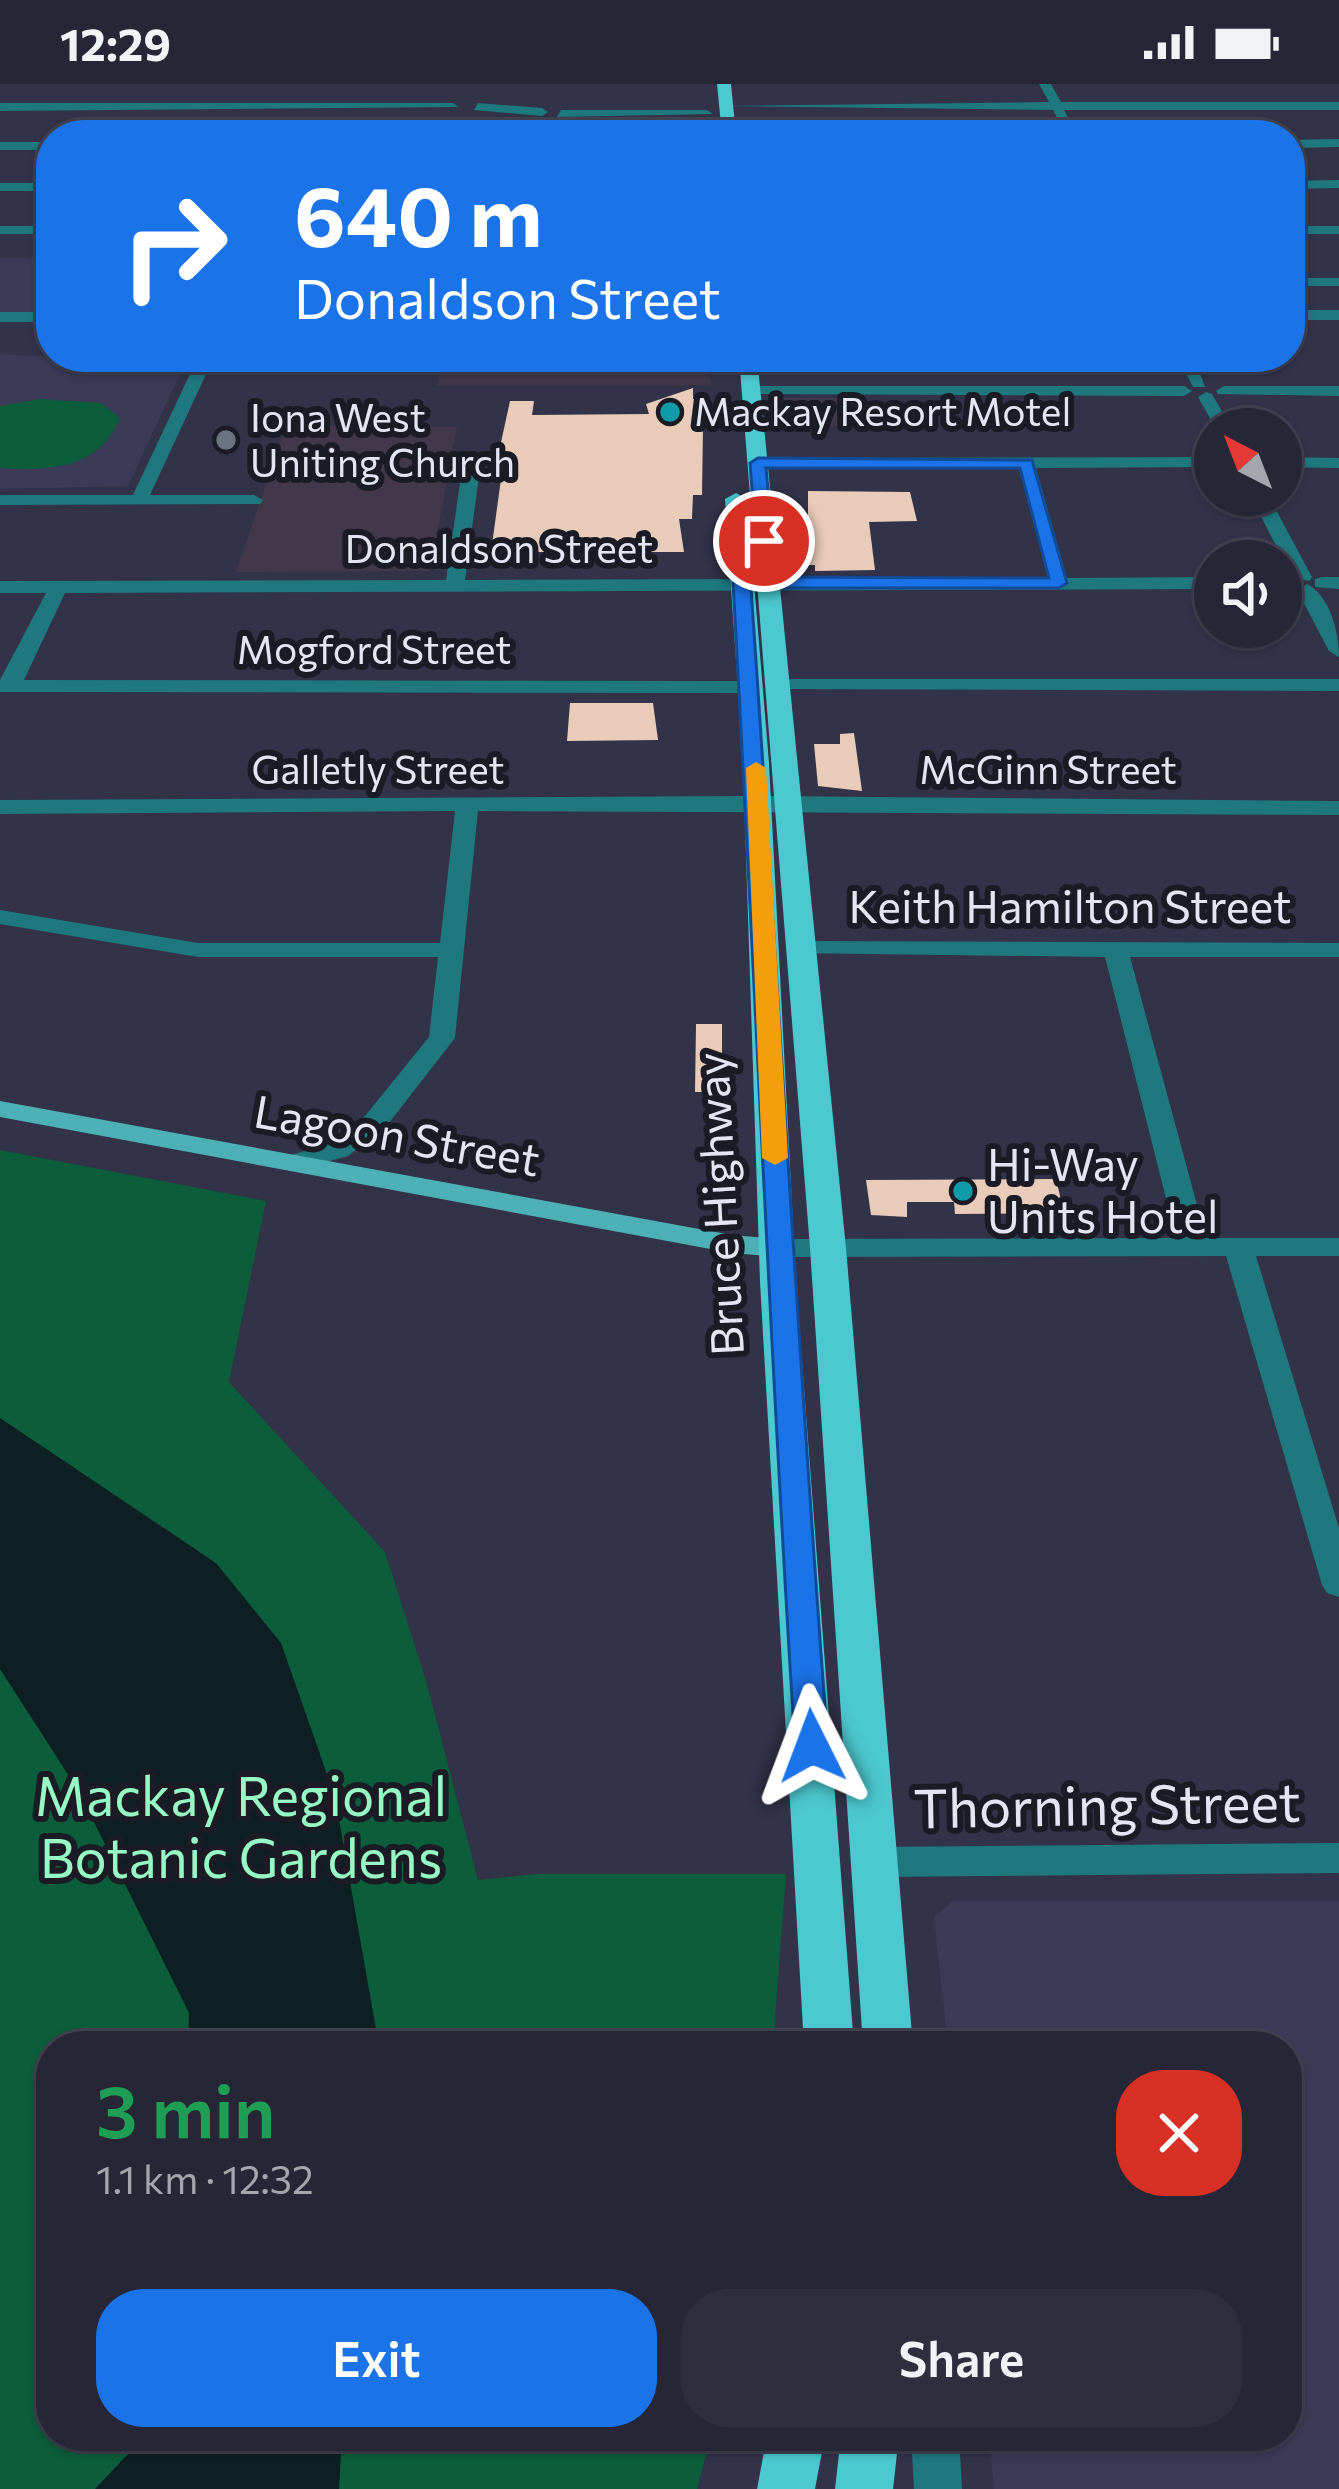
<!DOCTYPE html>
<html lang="en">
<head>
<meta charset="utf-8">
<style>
	body { margin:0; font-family:Commissioner,sans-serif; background:#2e2e3f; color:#f1f3f6; height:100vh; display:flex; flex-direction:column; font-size:45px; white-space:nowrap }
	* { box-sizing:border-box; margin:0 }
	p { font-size:39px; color:#a4a5ad }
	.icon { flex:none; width:66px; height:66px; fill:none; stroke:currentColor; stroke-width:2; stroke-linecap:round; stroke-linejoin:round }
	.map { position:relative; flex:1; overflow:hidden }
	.drawer { position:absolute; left:36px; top:1947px; width:1266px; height:420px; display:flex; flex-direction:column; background:#262637; border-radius:48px; box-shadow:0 3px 9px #0004,0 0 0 3px #424352 }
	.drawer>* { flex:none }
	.top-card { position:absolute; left:36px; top:36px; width:1269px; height:252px; border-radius:48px; box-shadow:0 3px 9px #0004,0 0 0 3px #424352; background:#1a73e8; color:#fff; overflow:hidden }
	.needle { width:78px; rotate:318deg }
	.controls { position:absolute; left:1194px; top:324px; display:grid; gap:24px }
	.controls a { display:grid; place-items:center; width:108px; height:108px; border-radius:50%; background:#262637; box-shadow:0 3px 9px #0004,0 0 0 3px #424352; font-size:60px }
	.pin { position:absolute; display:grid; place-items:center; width:102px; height:102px; color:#fff; margin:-51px; border:6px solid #fff; border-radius:50%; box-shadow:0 3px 12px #0007 }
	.me { position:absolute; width:132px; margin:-66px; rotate:357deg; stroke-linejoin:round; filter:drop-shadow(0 0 9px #0008) }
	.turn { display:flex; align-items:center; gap:42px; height:252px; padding:0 60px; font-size:54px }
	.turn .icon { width:156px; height:156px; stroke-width:2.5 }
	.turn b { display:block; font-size:84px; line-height:102px }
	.round { display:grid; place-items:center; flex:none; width:126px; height:126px; border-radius:48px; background:#2e2e3f }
	.headline { display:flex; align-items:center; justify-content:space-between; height:204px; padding:0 60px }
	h1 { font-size:72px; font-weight:600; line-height:90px; color:#1e9e55 }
	.action { display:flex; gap:24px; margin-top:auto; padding:24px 60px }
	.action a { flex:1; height:138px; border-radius:48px; background:#1a73e8; color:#fff; font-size:48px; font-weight:600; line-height:138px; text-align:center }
	.action a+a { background:#2e2e3f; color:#f1f3f6 }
	.status { display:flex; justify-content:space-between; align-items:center; height:84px; padding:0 60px; background:#262637; direction:ltr }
	.status svg { height:33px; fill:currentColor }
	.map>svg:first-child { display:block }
	.commercial { fill:#423849 }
	.built { fill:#3b3a57 }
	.green { fill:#0b5d3b }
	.water { fill:#0e1f23 }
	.building { fill:#e8cbb9 }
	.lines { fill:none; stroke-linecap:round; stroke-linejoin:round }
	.minor { fill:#1e787e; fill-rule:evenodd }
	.major { fill:#4db0b7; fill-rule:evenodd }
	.highway { fill:#4cc8d0; fill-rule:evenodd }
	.route { fill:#1a73e8; stroke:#114b97; stroke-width:3 }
	.slow { fill:#f59e0b }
	.culture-dot { fill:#0f9aa8; stroke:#1b1b26; stroke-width:4.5 }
	.worship-dot { fill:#6b7280; stroke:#1b1b26; stroke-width:4.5 }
	.labels { text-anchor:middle; stroke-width:12; stroke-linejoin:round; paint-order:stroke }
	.far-poi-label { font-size:39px; fill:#e4e4f3; stroke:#1b1b26; text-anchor:start }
	.far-street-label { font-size:39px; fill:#e4e4f3; stroke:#1b1b26 }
	.street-label { font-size:45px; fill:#e4e4f3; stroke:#1b1b26 }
	.poi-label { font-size:45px; fill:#e4e4f3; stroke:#1b1b26; text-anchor:start }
	.near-park-label { font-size:54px; fill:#97fac5; stroke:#1b1b26 }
	.near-street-label { font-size:54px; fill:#e4e4f3; stroke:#1b1b26 }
</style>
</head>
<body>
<div class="status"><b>12:29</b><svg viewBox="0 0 49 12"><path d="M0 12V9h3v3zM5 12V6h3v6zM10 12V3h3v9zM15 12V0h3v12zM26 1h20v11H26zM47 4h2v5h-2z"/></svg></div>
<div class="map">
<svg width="1339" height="2405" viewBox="0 0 1339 2405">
	<rect width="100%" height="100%" fill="#323249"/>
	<path class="commercial" d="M443 273H706L711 301H437Z
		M780 314H856L860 343 775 342 772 317Z
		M286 342 457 343 430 487 236 488Z"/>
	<path class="built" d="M0 174H51V228H0Z
		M0 270 51 273H188L128 402 0 405Z
		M952 1817H1339V2405H994L989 2352H1287V1962H948L934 1834Z"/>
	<path class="green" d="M40 315 101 319 120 334C99 385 51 387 0 384V322Z
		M0 1066 266 1117 229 1298 385 1468 427 1600 478 1796 537 1790H786L773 1962H51V2352H711L697 2405H0Z"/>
	<path class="water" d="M0 1334 216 1479 281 1559 335 1713 379 1962H188L189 1929 78 1706 0 1585Z
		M145 2352H342L339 2405H95Z"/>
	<path class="building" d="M693 304V315H699L697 343H703L702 411H693L692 435H679L684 468H491L501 395H493L510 317H534L532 331 649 330 646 320Z
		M808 407 910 408 917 437 869 438 875 486 815 487V481H800L795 436H808Z
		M570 619H653L658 656 567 657Z
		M854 649 862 707 818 702 814 660H840V650Z
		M696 940H722V1008H695Z
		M1056 1095 1064 1129 955 1130 954 1118H907V1133L871 1131 866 1096Z"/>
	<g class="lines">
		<path class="minor" d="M1039 0H1051L1061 18H1339V26H1064L1078 51H1066L1053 26 720 22 1049 18Z
			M0 19H453L459 23 0 27Z
			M478 19 542 24 548 28 542 32 474 26Z
			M561 26H707L713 30 557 33Z
			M1339 55V63L1290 64V56Z
			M0 58H51V66H0Z
			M1339 96V104L1290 105V97Z
			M0 99H51V107H0Z
			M0 142H51V150H0Z
			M1290 142H1339V150H1290Z
			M1290 194H1339V202H1290Z
			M1290 226H1339V236H1290Z
			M0 228H51V238H0Z
			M198 273H214L150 411H254L263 416 260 420 0 421V411H133Z
			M1178 273H1194L1205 303H1193Z
			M751 302H1184L1192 307 1184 312 745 310V304Z
			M1224 302H1339V312L1218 310 1216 307Z
			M1206 308 1212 310 1232 345H1216L1198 313Z
			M472 373 481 378 465 496 1048 494 1019 384H758L749 379 758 374 1215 373V383L1036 384 1067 494 1215 493V505L65 509 24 596 748 597 758 603 748 609 0 608V596L46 509H0V497L446 496 463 378Z
			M1281 373 1339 374V384L1281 383Z
			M1250 411H1268L1312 493 1309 497 1292 493Z
			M1322 493H1339V505L1315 503V495Z
			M1307 500C1330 512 1339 548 1339 573L1329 567 1297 506Z
			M778 595H1339V607L771 605 768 601Z
			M756 712 1339 717V731L478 727 455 954 385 1044 348 1072 294 1087 280 1079 284 1073 328 1060 365 1032 429 953 438 873H198L0 840V826L198 859H440L455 727 0 730V716Z
			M801 857 1339 859V873H1130L1206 1154H1339V1172H1256L1339 1444V1513L1327 1509 1322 1501 1226 1172 779 1173 764 1164 779 1155 1176 1154 1105 873 792 869V859Z
			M1339 1759V1789L876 1793 862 1789 857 1778 862 1767 876 1763Z
			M911 2352H959L962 2405H914Z"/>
		<path class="major" d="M0 1017 732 1151 779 1155 794 1164 779 1173 732 1169 0 1033Z"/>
		<path class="highway" d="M717 0H731L736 51H722Z
			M739 273H757L846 1164 913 1962H863L810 1164Z
			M736 409 747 415 769 679 796 1198 854 1962H804L760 1198 743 679 725 415Z
			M767 2352H825L815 2405H757Z
			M841 2352H899L893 2405H835Z"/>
	</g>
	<path class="route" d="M758 374 1032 376 1067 499 1059 504H751C778 890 798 1276 828 1662L812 1675 795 1662C770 1274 755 887 733 499L742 493 1049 494 1020 384H766L773 457 764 462 756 457 750 379Z"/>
	<path class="slow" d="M756 678 766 684 788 1074 775 1081 762 1074 746 684Z"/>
	<g class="culture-dot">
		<circle cx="670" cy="328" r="12"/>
		<circle cx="963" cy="1107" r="12"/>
	</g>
	<circle class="worship-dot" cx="226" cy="356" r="12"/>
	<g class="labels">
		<g class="far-poi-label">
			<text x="694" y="342">Mackay Resort Motel</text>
			<text x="250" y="348">Iona West<tspan x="250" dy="45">Uniting Church</tspan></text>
		</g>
		<g class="far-street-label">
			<text x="499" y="479">Donaldson Street</text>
			<text x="374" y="580">Mogford Street</text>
			<text x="378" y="700">Galletly Street</text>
			<text x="1048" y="700">McGinn Street</text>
		</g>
		<g class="street-label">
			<text x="1070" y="839">Keith Hamilton Street</text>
			<text transform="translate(397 1052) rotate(10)" y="16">Lagoon Street</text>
			<text transform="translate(720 1120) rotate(-93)" y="16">Bruce Highway</text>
		</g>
		<g class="poi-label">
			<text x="987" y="1097">Hi-Way<tspan x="987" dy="52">Units Hotel</tspan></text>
		</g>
		<g class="near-park-label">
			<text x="241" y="1732">Mackay Regional<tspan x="241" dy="62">Botanic Gardens</tspan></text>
		</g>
		<g class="near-street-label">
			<text transform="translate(1107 1722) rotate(-1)" y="19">Thorning Street</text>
		</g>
	</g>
</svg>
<div class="controls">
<a><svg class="needle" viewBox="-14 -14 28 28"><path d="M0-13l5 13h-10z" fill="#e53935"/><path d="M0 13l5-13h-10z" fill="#a4a5ad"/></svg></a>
<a><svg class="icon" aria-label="sound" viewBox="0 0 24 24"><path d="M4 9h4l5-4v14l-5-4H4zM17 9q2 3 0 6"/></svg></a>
</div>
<div class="pin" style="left:764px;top:457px;background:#d93025"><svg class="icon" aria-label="arrive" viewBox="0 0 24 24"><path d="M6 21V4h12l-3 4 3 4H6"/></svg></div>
<svg class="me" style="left:812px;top:1662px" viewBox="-20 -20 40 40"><path d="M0-17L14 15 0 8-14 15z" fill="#1a73e8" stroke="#fff" stroke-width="4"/></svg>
<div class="top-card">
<div class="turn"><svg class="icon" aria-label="right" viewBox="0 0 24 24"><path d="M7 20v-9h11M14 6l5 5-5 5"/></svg><div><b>640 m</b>Donaldson Street</div></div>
</div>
<section class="drawer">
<div class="headline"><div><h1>3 min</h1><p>1.1 km · 12:32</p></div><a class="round" style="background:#d93025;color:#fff"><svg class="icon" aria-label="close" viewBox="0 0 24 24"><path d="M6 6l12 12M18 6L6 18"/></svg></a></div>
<div class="action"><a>Exit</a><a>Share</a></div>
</section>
</div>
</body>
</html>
